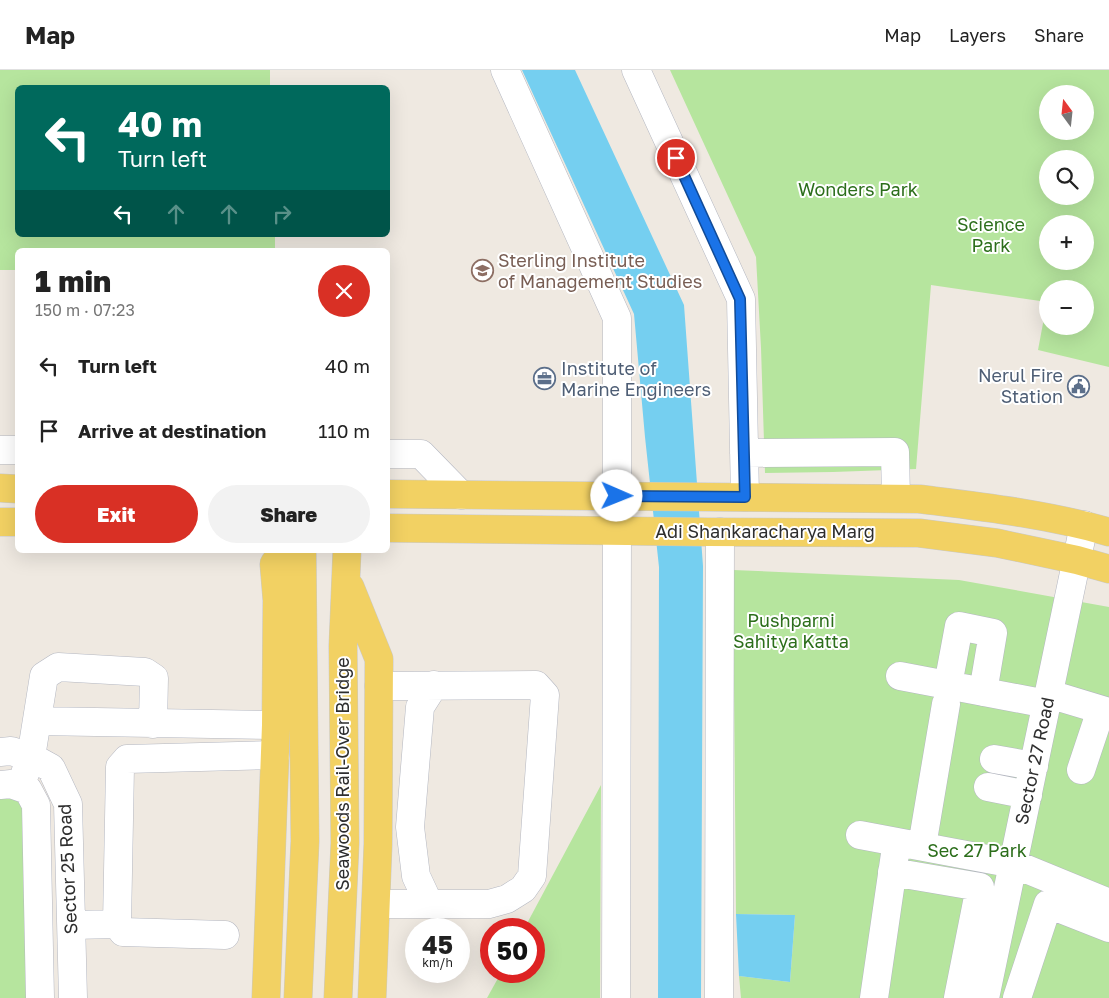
<!DOCTYPE html>
<html lang="en">
<head>
<meta charset="utf-8">
<style>
	body { margin:0; font-family:"Golos Text",sans-serif; background:#f2f2f2; color:#222; height:100vh; display:flex; flex-direction:column; font-size:19px; white-space:nowrap }
	* { box-sizing:border-box; margin:0 }
	p { font-size:16px; color:#767676 }
	.icon { flex:none; width:28px; height:28px; fill:none; stroke:currentColor; stroke-width:2; stroke-linecap:round; stroke-linejoin:round }
	.map { position:relative; flex:1; overflow:hidden }
	.sheet { position:absolute; left:15px; top:178px; width:375px; height:305px; display:flex; flex-direction:column; background:#fff; border-radius:8px; box-shadow:0 5px 20px #0002 }
	.sheet>* { flex:none }
	.hud { position:absolute; left:15px; top:15px; width:375px; height:152px; border-radius:8px; box-shadow:0 5px 20px #0002; background:#00695c; color:#fff; overflow:hidden }
	.needle { width:32px; rotate:345deg }
	.buttons { position:absolute; left:1039px; top:15px; display:grid; gap:10px }
	.buttons a { display:grid; place-items:center; width:55px; height:55px; border-radius:50%; background:#fff; box-shadow:0 5px 20px #0002; font-size:25px }
	.speed { position:absolute; left:405px; top:848px; display:flex; gap:10px; font-size:25px; font-weight:700; text-align:center }
	.speed>* { display:grid; place-content:center; width:65px; height:65px; border-radius:50%; background:#fff; box-shadow:0 5px 20px #0002; line-height:1 }
	.speed small { font-size:12px; font-weight:400 }
	.speed .limit { border:8px solid #d22; background:#fff; color:#111 }
	.pin { position:absolute; display:grid; place-items:center; width:42px; height:42px; color:#fff; margin:-21px; border:2px solid #fff; border-radius:50%; box-shadow:0 1px 5px #0007 }
	.me { position:absolute; width:55px; margin:-28px; rotate:91deg; stroke-linejoin:round; filter:drop-shadow(0 0 4px #0008) }
	.turn { display:flex; align-items:center; gap:18px; height:105px; padding:0 20px; font-size:22px }
	.turn .icon { width:65px; height:65px; stroke-width:2.5 }
	.turn b { display:block; font-size:35px; line-height:42px }
	.lanes { display:flex; align-items:center; height:48px; padding:0 20px; background:#0003; justify-content:center; gap:25px; direction:ltr }
	.lanes .off { opacity:.35 }
	.round { display:grid; place-items:center; flex:none; width:52px; height:52px; border-radius:26px; background:#f2f2f2 }
	.head { display:flex; align-items:center; justify-content:space-between; height:85px; padding:0 20px }
	h1 { font-size:30px; font-weight:800; line-height:38px }
	.action { display:flex; gap:10px; margin-top:auto; padding:10px 20px }
	.action a { flex:1; height:58px; border-radius:30px; background:#d93025; color:#fff; font-size:20px; font-weight:800; line-height:58px; text-align:center }
	.action a+a { background:#f2f2f2; color:#222 }
	ul { padding:0; list-style:none }
	li { display:flex; align-items:center; gap:15px; height:65px; padding:0 20px }
	li div { flex:1 }
	li b { display:block; font-size:19px }
	li em { font-style:normal }
	header { display:flex; align-items:center; gap:30px; box-sizing:border-box; height:70px; padding:0 25px; background:#fff; border-bottom:1px solid #e0e0e0 }
	header strong { font-size:24px }
	nav { display:flex; gap:28px; margin-inline-start:auto; font-size:18px }
	.map>svg:first-child { display:block }
	.green { fill:#b6e59e; fill-rule:evenodd }
	.water { fill:#75cff0 }
	.lines { fill:none; stroke-linecap:round; stroke-linejoin:round }
	.minor-casing { stroke:#b4b7c1; stroke-width:29 }
	.major-casing { stroke:#c9c9c9; stroke-width:29 }
	.minor { stroke:#fff; stroke-width:28 }
	.major { stroke:#f2d163; stroke-width:28 }
	.route-casing { stroke:#114b97; stroke-width:12 }
	.route { stroke:#1a73e8; stroke-width:9 }
	.labels { text-anchor:middle; stroke-width:4; stroke-linejoin:round; paint-order:stroke }
	.park-label { font-size:18px; fill:#2c6e1b; stroke:#fff }
	.education-label { font-size:18px; fill:#785e54; stroke:#fff; text-anchor:start }
	.service-label { font-size:18px; fill:#4e5e75; stroke:#fff; text-anchor:start }
	.street-label { font-size:18px; fill:#2e2e2e; stroke:#fff }
</style>
</head>
<body>
<header>
<strong>Map</strong>
<nav><a>Map</a><a>Layers</a><a>Share</a></nav>
</header>
<div class="map">
<svg width="1109" height="928" viewBox="0 0 1109 928">
	<rect width="100%" height="100%" fill="#efe9e1"/>
	<path class="green" d="M0 0H270V17L18 18V165H275V180H18L17 200H0Z
		M670 0H1109V297L1038 280 1047 232 931 215 916 399 833 402 765 403 761 278 756 187ZM1048 24H1085V61H1048ZM1048 89H1085V126H1048ZM1048 154H1085V191H1048ZM1048 219H1085V256H1048Z
		M733 500 959 510 1109 537V928H741L739 906 790 912 795 845 736 844Z
		M601 715 600 928H487L502 901H534V859H524Z
		M0 725H11L26 737 30 928H0Z"/>
	<path class="water" d="M522 0H575L684 235 703 496 701 928H658L659 497 645 367 634 244Z
		M736 844 795 845 790 912 739 906Z"/>
	<g class="lines">
		<defs>
			<path id="minor" d="M505 0 617 248V426
				M636 0 741 229 745 427
				M0 380H18
				M744 383 895 382 896 428
				M388 384H421L461 425
				M900 606 1047 634
				M948 615 959 556 993 563 983 622
				M1049 624 1109 642
				M37 651 276 655
				M0 682 11 681 31 687 51 698 68 734 73 928
				M994 689 1034 696
				M1081 700 1101 640
				M0 715 11 714 28 720 36 735 40 928
				M20 717 31 687 44 606 58 597 145 602 154 608 153 654
				M988 717 1028 725
				M860 765 1014 794 1109 833
				M922 776 946 634
				M892 802 980 817 958 928
				M376 834H489L507 829 523 819 532 806 545 625 536 615 379 616
				M429 834 416 806 410 757 420 637 434 615
				M117 854 120 697 127 689 275 685
				M72 855 117 854 123 862 225 865
				M616 928 617 460
				M719 928 720 462
				M874 928 895 784
				M985 928 1084 455
				M1017 928 1048 834 1109 858"/>
			<path id="major" d="M0 418 18 419
				M388 424 919 429C983 437 1047 444 1109 462
				M0 452H18
				M388 458 707 462 919 463 997 473 1077 490 1109 499
				M350 517 379 589 378 774 372 928
				M266 928 276 655 277 530 274 494 284 480
				M298 928 305 771 302 480
				M338 928 345 773 343 576 347 480"/>
		</defs>
		<use href="#minor" class="minor-casing"/>
		<use href="#major" class="major-casing"/>
		<use href="#minor" class="minor"/>
		<use href="#major" class="major"/>
	</g>
	<g class="lines">
		<defs>
			<path id="route" d="M617 426 745 427 740 229 676 88"/>
		</defs>
		<use href="#route" class="route-casing"/>
		<use href="#route" class="route"/>
	</g>
	<defs>
		<symbol id="university-ring" viewBox="-11 -11 22 22"><circle r="9.5" fill="#fff" stroke="#8d6e63" stroke-width="1.5"/><path d="M0-5L7-2L0 1L-7-2ZM-4 1L0 2.5L4 1V4Q0 6-4 4Z" fill="#8d6e63"/></symbol>
		<symbol id="office-ring" viewBox="-11 -11 22 22"><circle r="9.5" fill="#fff" stroke="#5c6f8a" stroke-width="1.5"/><path d="M-6-3h4V-5.5h4V-3h4V5H-6ZM-1-4.5V-3h2v-1.5ZM-6 0V1H6V0Z" fill="#5c6f8a"/></symbol>
		<symbol id="civic-ring" viewBox="-11 -11 22 22"><circle r="9.5" fill="#fff" stroke="#5c6f8a" stroke-width="1.5"/><path d="M-.6-6.5H3V-4.5H.6V-3L4-1V1h2V6H-6V1h2V-1L-.6-3ZM-1.2 2.5V6h2.4V2.5Z" fill="#5c6f8a"/></symbol>
	</defs>
	<g fill-rule="evenodd">
		<use href="#university-ring" x="470" y="188" width="25" height="25"/>
		<use href="#office-ring" x="532" y="296" width="25" height="25"/>
		<use href="#civic-ring" x="1066" y="304" width="25" height="25"/>
	</g>
	<g class="labels">
		<g class="park-label">
			<text x="858" y="126">Wonders Park</text>
			<text x="991" y="161">Science<tspan x="991" dy="21">Park</tspan></text>
			<text x="791" y="557">Pushparni<tspan x="791" dy="21">Sahitya Katta</tspan></text>
			<text x="977" y="787">Sec 27 Park</text>
		</g>
		<g class="education-label">
			<text x="498" y="197">Sterling Institute<tspan x="498" dy="21">of Management Studies</tspan></text>
		</g>
		<g class="service-label">
			<text x="561" y="305">Institute of<tspan x="561" dy="21">Marine Engineers</tspan></text>
			<text x="1063" y="312" text-anchor="end">Nerul Fire<tspan x="1063" dy="21">Station</tspan></text>
		</g>
		<g class="street-label">
			<text x="765" y="468">Adi Shankaracharya Marg</text>
			<text transform="translate(1035 691) rotate(-78)" y="6">Sector 27 Road</text>
			<text transform="translate(343 704) rotate(-90)" y="6">Seawoods Rail-Over Bridge</text>
			<text transform="translate(68 799) rotate(-93)" y="6">Sector 25 Road</text>
		</g>
	</g>
</svg>
<div class="buttons">
<a><svg class="needle" viewBox="-14 -14 28 28"><path d="M0-13l5 13h-10z" fill="#e53935"/><path d="M0 13l5-13h-10z" fill="#767676"/></svg></a>
<a><svg class="icon" aria-label="search" viewBox="0 0 24 24"><circle cx="10" cy="10" r="6"/><path d="M15 15l6 6"/></svg></a>
<a>+</a>
<a>−</a>
</div>
<div class="speed"><div>45<small>km/h</small></div><div class="limit">50</div></div>
<div class="pin" style="left:676px;top:88px;background:#d93025"><svg class="icon" aria-label="arrive" viewBox="0 0 24 24"><path d="M6 21V4h12l-3 4 3 4H6"/></svg></div>
<svg class="me" style="left:617px;top:426px" viewBox="-20 -20 40 40"><circle r="19" fill="#fff"/><path d="M0-13L10 11 0 6-10 11z" fill="#1a73e8"/></svg>
<div class="hud">
<div class="turn"><svg class="icon" aria-label="left" viewBox="0 0 24 24"><path d="M17 20v-9H6M10 6l-5 5 5 5"/></svg><div><b>40 m</b>Turn left</div></div>
<div class="lanes"><svg class="icon" aria-label="left" viewBox="0 0 24 24"><path d="M17 20v-9H6M10 6l-5 5 5 5"/></svg><svg class="icon off" aria-label="ahead" viewBox="0 0 24 24"><path d="M12 20V5M6 11l6-6 6 6"/></svg><svg class="icon off" aria-label="ahead" viewBox="0 0 24 24"><path d="M12 20V5M6 11l6-6 6 6"/></svg><svg class="icon off" aria-label="right" viewBox="0 0 24 24"><path d="M7 20v-9h11M14 6l5 5-5 5"/></svg></div>
</div>
<section class="sheet">
<div class="head"><div><h1>1 min</h1><p>150 m · 07:23</p></div><a class="round" style="background:#d93025;color:#fff"><svg class="icon" aria-label="close" viewBox="0 0 24 24"><path d="M6 6l12 12M18 6L6 18"/></svg></a></div>
<ul>
<li><svg class="icon" aria-label="left" viewBox="0 0 24 24"><path d="M17 20v-9H6M10 6l-5 5 5 5"/></svg><div><b>Turn left</b></div><em>40 m</em></li>
<li><svg class="icon" aria-label="arrive" viewBox="0 0 24 24"><path d="M6 21V4h12l-3 4 3 4H6"/></svg><div><b>Arrive at destination</b></div><em>110 m</em></li>
</ul>
<div class="action"><a>Exit</a><a>Share</a></div>
</section>
</div>
</body>
</html>
